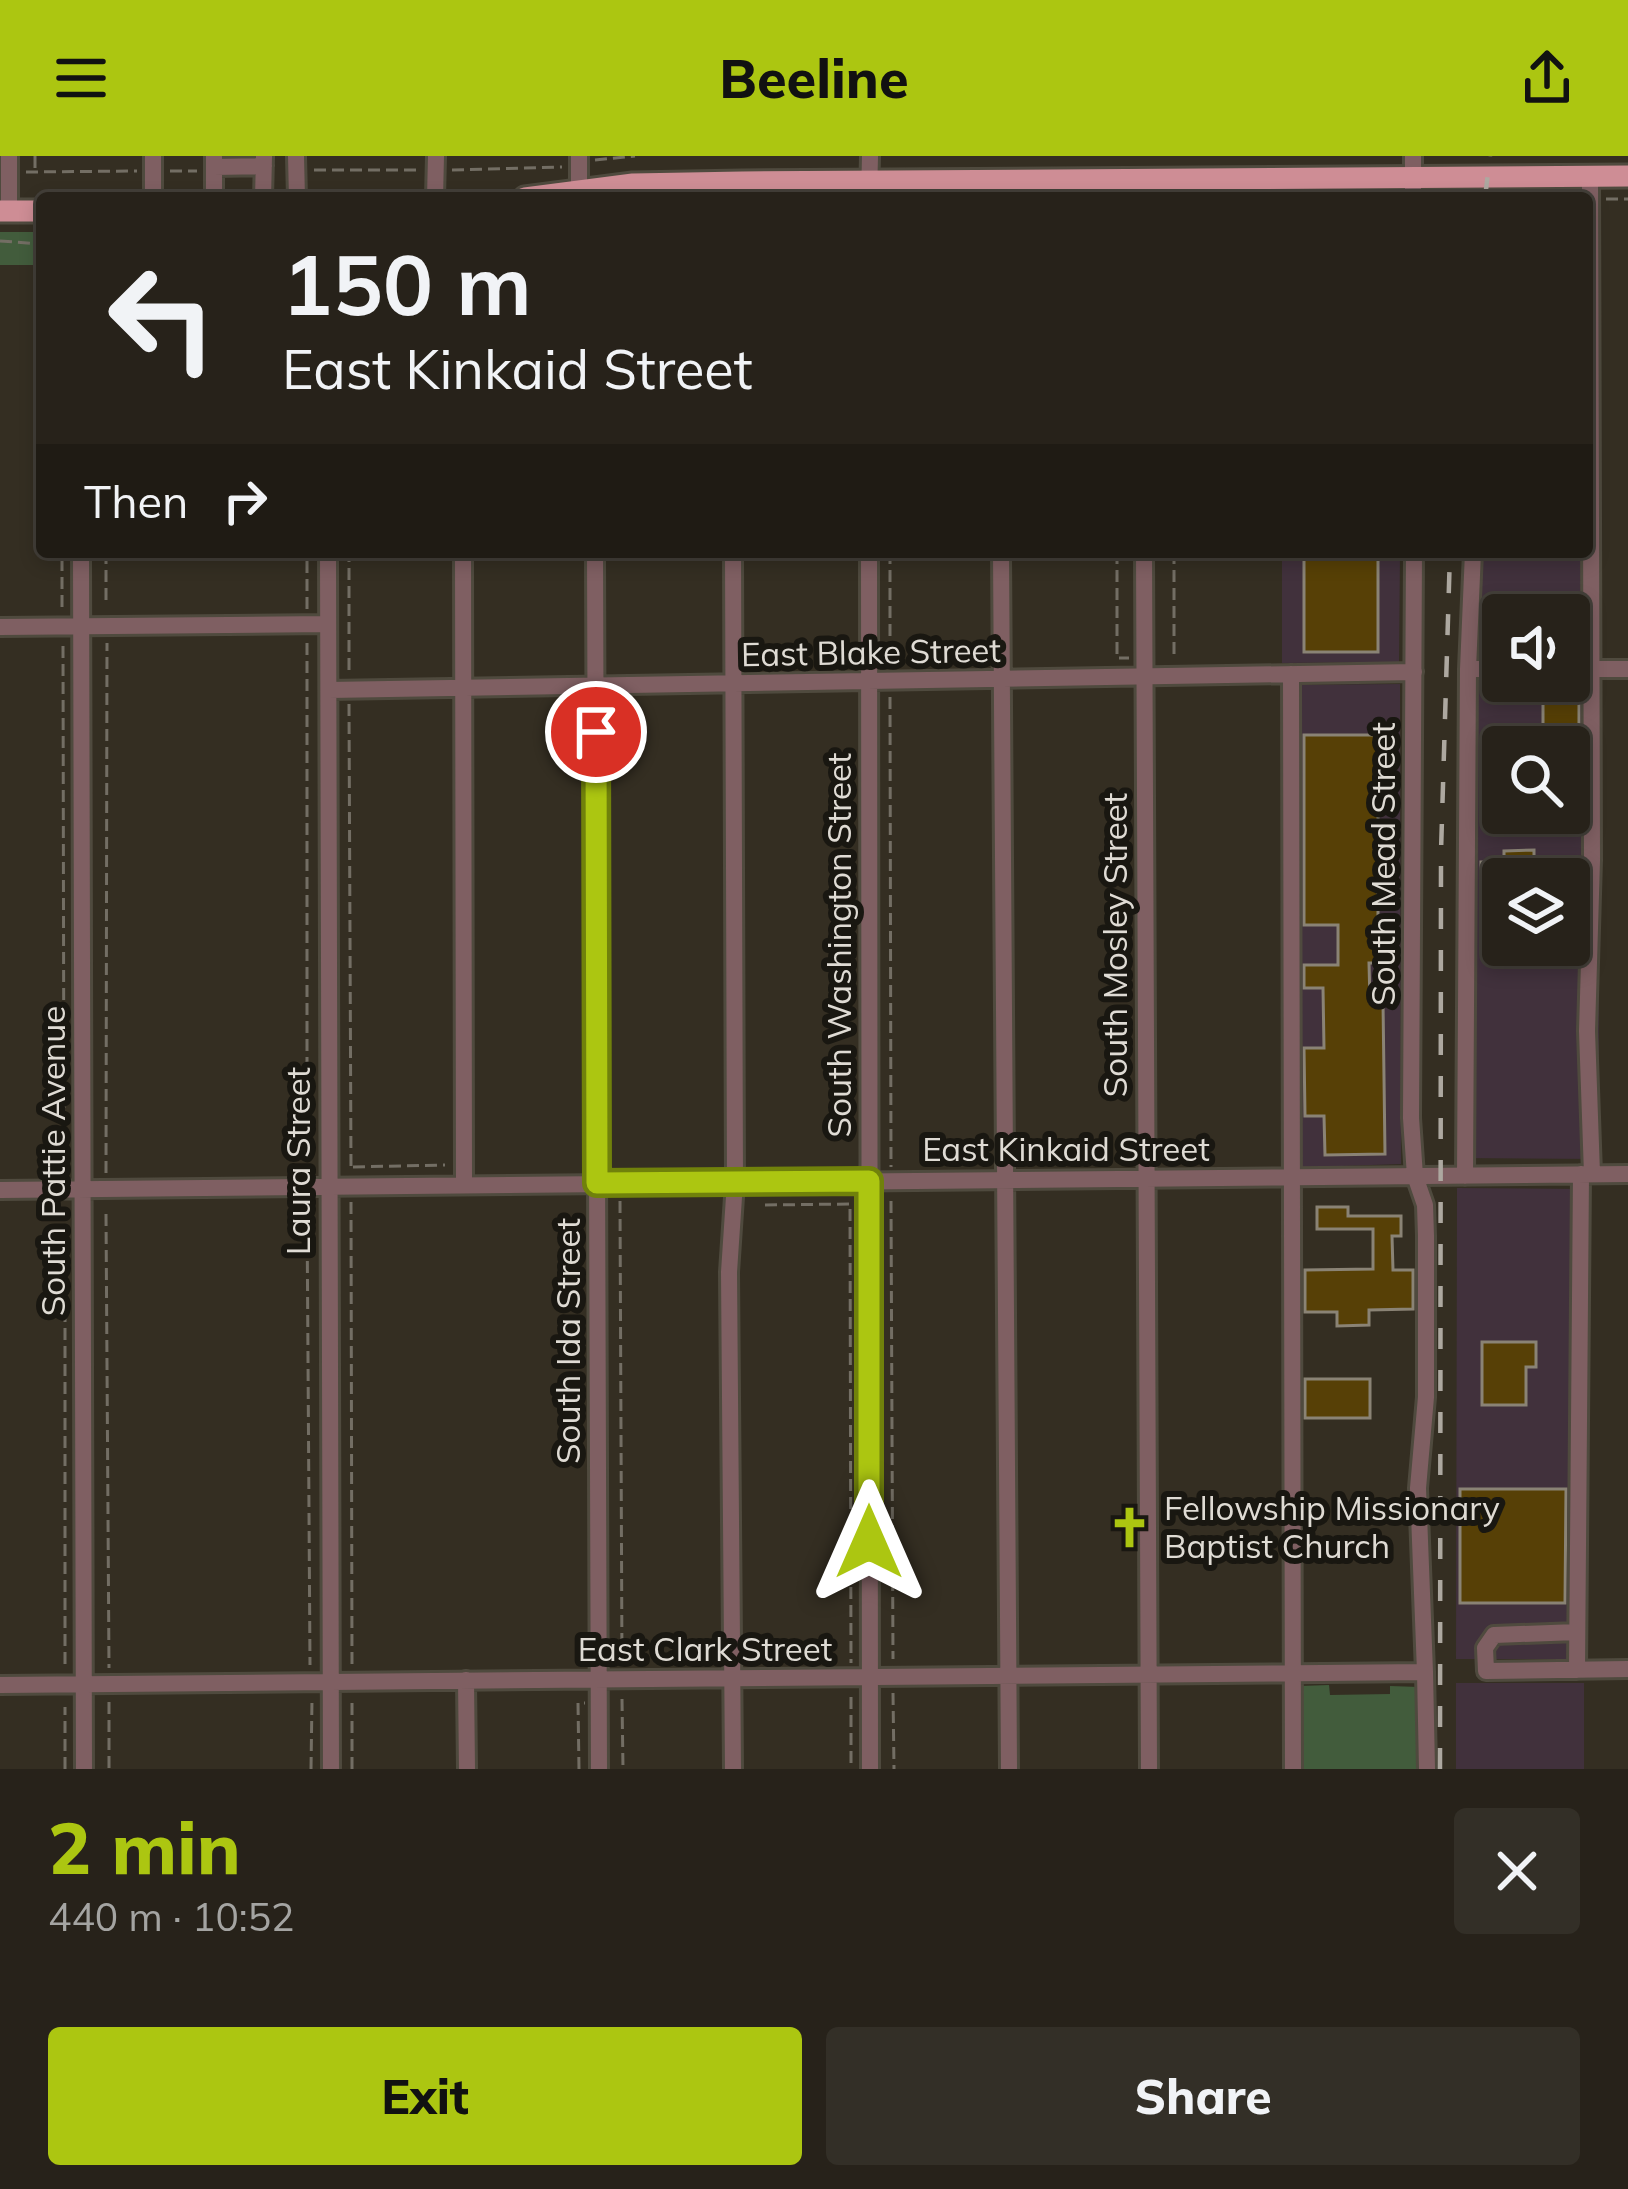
<!DOCTYPE html>
<html lang="en">
<head>
<meta charset="utf-8">
<style>
	body { margin:0; font-family:Mulish,sans-serif; background:#332f27; color:#f1f3f6; height:100vh; display:flex; flex-direction:column; font-size:45px; white-space:nowrap }
	* { box-sizing:border-box; margin:0 }
	p { font-size:39px; color:#a4a4a2 }
	.icon { flex:none; width:66px; height:66px; fill:none; stroke:currentColor; stroke-width:2; stroke-linecap:round; stroke-linejoin:round }
	.map { position:relative; height:1613px; overflow:hidden }
	.drawer { display:flex; flex-direction:column; background:#27221a; flex:1 }
	.drawer>* { flex:none }
	.hud { position:absolute; left:36px; top:36px; width:1557px; height:366px; border-radius:12px; box-shadow:0 6px 18px #0003,0 0 0 3px #433f39; background:#27221a; color:#f1f3f6; overflow:hidden }
	.tools { position:absolute; left:1482px; top:438px; display:grid; gap:24px }
	.tools a { display:grid; place-items:center; width:108px; height:108px; border-radius:12px; background:#27221a; box-shadow:0 6px 18px #0003,0 0 0 3px #433f39; font-size:60px }
	.pin { position:absolute; display:grid; place-items:center; width:102px; height:102px; color:#fff; margin:-51px; border:6px solid #fff; border-radius:50%; box-shadow:0 3px 12px #0007 }
	.me { position:absolute; width:132px; margin:-66px; rotate:0deg; stroke-linejoin:round; filter:drop-shadow(0 0 9px #0008) }
	.turn { display:flex; align-items:center; gap:42px; height:252px; padding:0 48px; font-size:54px }
	.turn .icon { width:156px; height:156px; stroke-width:2.5 }
	.turn b { display:block; font-size:84px; line-height:102px }
	.then { display:flex; align-items:center; height:114px; padding:0 48px; background:#0003; gap:24px; font-size:45px }
	.round { display:grid; place-items:center; flex:none; width:126px; height:126px; border-radius:12px; background:#332f27 }
	.headline { display:flex; align-items:center; justify-content:space-between; height:204px; padding:0 48px }
	h1 { font-size:72px; font-weight:800; line-height:90px; color:#acc611 }
	.action { display:flex; gap:24px; margin-top:auto; padding:24px 48px }
	.action a { flex:1; height:138px; border-radius:12px; background:#acc611; color:#111; font-size:48px; font-weight:800; line-height:138px; text-align:center }
	.action a+a { background:#332f27; color:#f1f3f6 }
	header { display:flex; justify-content:space-between; align-items:center; height:156px; padding:0 48px; background:#acc611; color:#111; font-size:54px; font-weight:800 }
	.map>svg:first-child { display:block }
	.industrial { fill:#41313c; fill-rule:evenodd }
	.green { fill:#425c3c }
	.building { fill:#574006; stroke:#8a8375; stroke-width:3 }
	.lines { fill:none; stroke-linecap:round; stroke-linejoin:round }
	.minor-casing { stroke:#4f4a3e; stroke-width:22 }
	.major-casing { stroke:#4f4a3e; stroke-width:27 }
	.path { stroke:#736e64; stroke-width:3; stroke-dasharray:12 6; stroke-linecap:butt }
	.minor { stroke:#7f5f62; stroke-width:16 }
	.major { stroke:#ce8d95; stroke-width:21 }
	.rail { stroke:#ada8a0; stroke-width:4.5; stroke-dasharray:21 21; stroke-linecap:butt }
	.route-casing { stroke:#70810b; stroke-width:30 }
	.route { stroke:#acc611; stroke-width:21 }
	.labels { text-anchor:middle; stroke-width:12; stroke-linejoin:round; paint-order:stroke }
	.street-label { font-size:33px; fill:#dfdbd4; stroke:#191711 }
	.poi-label { font-size:33px; fill:#dfdbd4; stroke:#191711; text-anchor:start }
</style>
</head>
<body>
<header><svg class="icon" aria-label="menu" viewBox="0 0 24 24"><path d="M4 6h16M4 12h16M4 18h16"/></svg>Beeline<svg class="icon" aria-label="share" viewBox="0 0 24 24"><path d="M12 15V3M7 8l5-5 5 5M5 13v7h14v-7"/></svg></header>
<div class="map">
<svg width="1628" height="1613" viewBox="0 0 1628 1613">
	<rect width="100%" height="100%" fill="#342e22"/>
	<path class="industrial" d="M1593 33 1598 159 1599 1003 1458 1002 1466 396H1587V42H1498L1499 39ZM1503 459H1569V525H1503ZM1503 591H1569V657H1503ZM1503 723H1569V789H1503Z
		M1282 396H1400L1399 506 1282 507Z
		M1400 528 1401 1008 1285 1012 1282 529Z
		M1457 1032 1585 1033 1583 1503H1456Z
		M1456 1527H1584V1613H1456Z"/>
	<path class="green" d="M0 76H42V109H0Z
		M1329 1529 1330 1539 1390 1538V1530L1419 1531V1613H1299L1300 1530Z"/>
	<path class="building" d="M1304 396H1378V496H1304Z
		M1543 545H1579V575H1543Z
		M1304 579H1387V617H1378V777H1386V807H1369L1370 846H1383L1385 998 1325 999 1324 960H1305L1304 892H1324L1323 832H1304V809H1338V769H1304Z
		M1534 694V705H1558V723H1503V731H1481V706H1504V695Z
		M1317 1051H1348V1060H1401V1080H1392L1393 1114H1413V1153L1369 1154V1169L1337 1170V1156H1305V1114L1373 1113V1073H1317Z
		M1482 1186H1536V1211H1526V1249H1482Z
		M1305 1223H1370V1262H1305Z
		M1460 1333H1566L1565 1447H1460Z"/>
	<g class="lines">
		<defs>
			<path id="minor" d="M9 0V55
				M296 0 297 42
				M579 0V33
				M1413 0V42
				M214 1V42
				M214 11 264 10
				M1590 21 1592 704 1587 875 1592 1018
				M153 42V0
				M263 42 264 1
				M435 42 436 0
				M869 42 870 0
				M81 396 84 1613
				M328 396 331 1613
				M463 396 464 1029
				M595 396 599 1613
				M733 396 735 1026 729 1116 733 1613
				M869 396 870 1613
				M1001 396 1009 1613
				M1144 396 1149 1613
				M1414 396 1411 962 1415 1020 1425 1049 1426 1080V1241L1418 1332 1425 1516
				M0 471 328 468
				M1468 513H1503
				M1569 513H1628
				M1291 518 1293 1613
				M329 534 1414 516
				M1465 1020 1468 513 1473 396
				M0 1034 1628 1018
				M1577 1476 1494 1479 1485 1492 1486 1515 1628 1513
				M1577 1514 1581 1018
				M466 1524 467 1613
				M0 1529 1425 1516 1427 1613"/>
			<path id="major" d="M525 42 633 28 742 26 1628 20
				M0 55H42"/>
		</defs>
		<use href="#minor" class="minor-casing"/>
		<use href="#major" class="major-casing"/>
		<path class="path" d="M35 0V14
			M595 4 635 0
			M314 14H419
			M452 14 562 11
			M170 15H197
			M26 16 137 15
			M1606 43H1628
			M0 85 42 88
			M106 396V450
			M890 396V507
			M1117 396V502H1129
			M1174 396V502
			M62 451V396
			M307 453V396
			M307 487V1011
			M63 490 64 1017
			M349 514V396
			M890 541 891 1011
			M349 548 351 1012
			M353 1011 445 1009
			M106 1017 107 487
			M620 1045 622 1509
			M891 1045 893 1503
			M351 1046 352 1510
			M765 1049 850 1048 851 1507
			M307 1051 310 1509
			M106 1058 109 1512
			M65 1082V1510
			M893 1537 894 1613
			M851 1541V1613
			M622 1543 623 1613
			M109 1546V1613
			M65 1613V1551
			M311 1613 312 1543
			M352 1613V1544
			M579 1613 578 1547H585"/>
		<use href="#minor" class="minor"/>
		<use href="#major" class="major"/>
		<path class="rail" d="M1485 42 1490 0
			M1440 1613 1441 696 1450 396"/>
	</g>
	<g class="lines">
		<defs>
			<path id="route" d="M596 576 597 1027 869 1025V1386"/>
		</defs>
		<use href="#route" class="route-casing"/>
		<use href="#route" class="route"/>
	</g>
	<defs>
		<symbol id="church-bare" viewBox="-9 -9 18 18"><path d="M-1.2-6h2.4v3.5h3.3v2.4h-3.3V6h-2.4V-.1h-3.3v-2.4h3.3Z" fill="#acc611" stroke="#191711" stroke-width="2.5" paint-order="stroke"/></symbol>
	</defs>
	<g fill-rule="evenodd">
		<use href="#church-bare" x="1100" y="1342" width="59" height="59"/>
	</g>
	<g class="labels">
		<g class="street-label">
			<text transform="translate(871 496) rotate(-1)" y="12">East Blake Street</text>
			<text transform="translate(1383 708) rotate(-90)" y="12">South Mead Street</text>
			<text transform="translate(839 789) rotate(-90)" y="12">South Washington Street</text>
			<text transform="translate(1115 789) rotate(-90)" y="12">South Mosley Street</text>
			<text x="1066" y="1005">East Kinkaid Street</text>
			<text transform="translate(53 1005) rotate(-90)" y="12">South Pattie Avenue</text>
			<text transform="translate(298 1005) rotate(-90)" y="12">Laura Street</text>
			<text transform="translate(568 1185) rotate(-90)" y="12">South Ida Street</text>
			<text x="705" y="1505">East Clark Street</text>
		</g>
		<g class="poi-label">
			<text x="1164" y="1364">Fellowship Missionary<tspan x="1164" dy="38">Baptist Church</tspan></text>
		</g>
	</g>
</svg>
<div class="tools">
<a><svg class="icon" aria-label="sound" viewBox="0 0 24 24"><path d="M4 9h4l5-4v14l-5-4H4zM17 9q2 3 0 6"/></svg></a>
<a><svg class="icon" aria-label="search" viewBox="0 0 24 24"><circle cx="10" cy="10" r="6"/><path d="M15 15l6 6"/></svg></a>
<a><svg class="icon" aria-label="layers" viewBox="0 0 24 24"><path d="M12 4l9 5-9 5-9-5zM3 14l9 5 9-5"/></svg></a>
</div>
<div class="pin" style="left:596px;top:576px;background:#d93025"><svg class="icon" aria-label="arrive" viewBox="0 0 24 24"><path d="M6 21V4h12l-3 4 3 4H6"/></svg></div>
<svg class="me" style="left:869px;top:1386px" viewBox="-20 -20 40 40"><path d="M0-17L14 15 0 8-14 15z" fill="#acc611" stroke="#fff" stroke-width="4"/></svg>
<div class="hud">
<div class="turn"><svg class="icon" aria-label="left" viewBox="0 0 24 24"><path d="M17 20v-9H6M10 6l-5 5 5 5"/></svg><div><b>150 m</b>East Kinkaid Street</div></div>
<div class="then">Then<svg class="icon" aria-label="right" viewBox="0 0 24 24"><path d="M7 20v-9h11M14 6l5 5-5 5"/></svg></div>
</div>
</div>
<section class="drawer">
<div class="headline"><div><h1>2 min</h1><p>440 m · 10:52</p></div><a class="round"><svg class="icon" aria-label="close" viewBox="0 0 24 24"><path d="M6 6l12 12M18 6L6 18"/></svg></a></div>
<div class="action"><a>Exit</a><a>Share</a></div>
</section>
</body>
</html>
